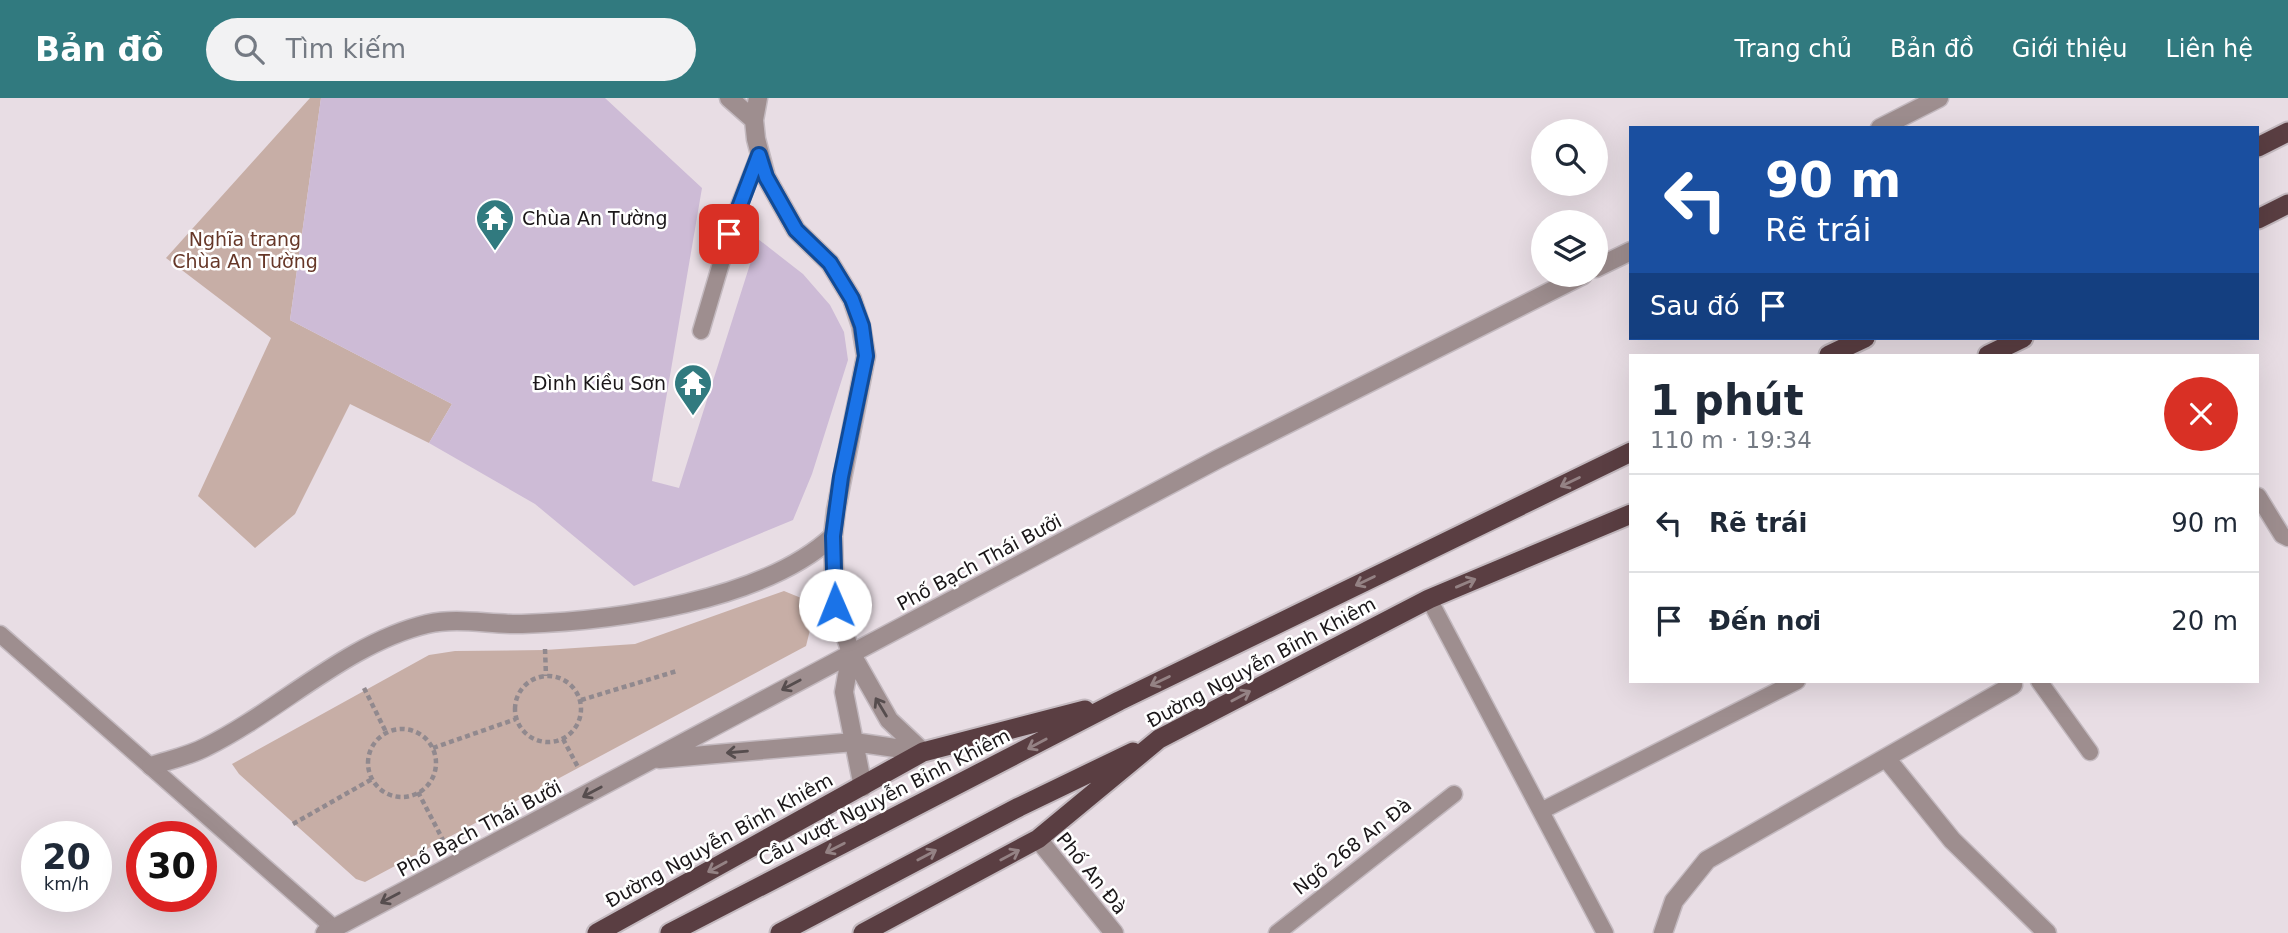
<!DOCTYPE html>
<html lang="vi">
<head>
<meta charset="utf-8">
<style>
	body { margin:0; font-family:"DejaVu Sans",sans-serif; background:#f2f2f3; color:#1f2937; height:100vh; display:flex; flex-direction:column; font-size:26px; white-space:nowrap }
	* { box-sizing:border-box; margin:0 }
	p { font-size:23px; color:#747a83 }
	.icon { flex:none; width:38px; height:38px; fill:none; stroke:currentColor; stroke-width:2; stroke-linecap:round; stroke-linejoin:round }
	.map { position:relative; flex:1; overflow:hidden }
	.panel { position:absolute; left:1629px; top:256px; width:630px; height:329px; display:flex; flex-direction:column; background:#fff; border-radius:0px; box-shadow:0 7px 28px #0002 }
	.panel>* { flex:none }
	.guide { position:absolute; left:1629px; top:28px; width:630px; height:214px; border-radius:0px; box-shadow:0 7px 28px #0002; background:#1a4fa0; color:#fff; overflow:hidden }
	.tools { position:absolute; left:1531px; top:21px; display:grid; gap:14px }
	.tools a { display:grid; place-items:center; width:77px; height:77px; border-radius:50%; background:#fff; box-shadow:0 7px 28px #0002; font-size:35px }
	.speed { position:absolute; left:21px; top:723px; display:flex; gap:14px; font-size:35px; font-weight:700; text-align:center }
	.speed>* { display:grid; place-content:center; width:91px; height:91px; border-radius:50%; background:#fff; box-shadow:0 7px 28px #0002; line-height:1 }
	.speed small { font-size:18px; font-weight:400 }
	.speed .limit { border:10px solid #d22; background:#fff; color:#111 }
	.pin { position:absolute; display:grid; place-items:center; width:60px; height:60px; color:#fff; margin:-30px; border-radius:14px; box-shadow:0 4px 10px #0006 }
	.me { position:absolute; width:77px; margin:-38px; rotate:359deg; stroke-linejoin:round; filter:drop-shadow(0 0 5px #0008) }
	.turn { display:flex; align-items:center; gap:24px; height:147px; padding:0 21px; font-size:32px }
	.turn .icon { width:91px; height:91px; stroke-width:2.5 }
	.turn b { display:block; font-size:49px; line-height:60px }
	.then { display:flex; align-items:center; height:66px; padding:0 21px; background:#0003; gap:14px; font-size:26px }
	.round { display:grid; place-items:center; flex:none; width:74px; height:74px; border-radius:37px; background:#f2f2f3 }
	.headline { display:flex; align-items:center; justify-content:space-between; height:119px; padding:0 21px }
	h1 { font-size:42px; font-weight:800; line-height:52px }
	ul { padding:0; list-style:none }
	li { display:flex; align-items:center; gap:21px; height:98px; padding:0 21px; border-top:2px solid #e0e1e3 }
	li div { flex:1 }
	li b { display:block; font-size:26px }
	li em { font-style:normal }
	header { display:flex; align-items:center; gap:42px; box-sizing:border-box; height:98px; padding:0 35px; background:#317a7f; color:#fff }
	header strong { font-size:33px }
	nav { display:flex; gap:38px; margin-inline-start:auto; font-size:24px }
	.search { width:490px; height:63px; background:#f2f2f3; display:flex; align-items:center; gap:18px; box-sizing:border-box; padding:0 24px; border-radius:38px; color:#747a83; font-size:26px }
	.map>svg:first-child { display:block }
	.green { fill:#c7aea6 }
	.building { fill:#cdbbd6 }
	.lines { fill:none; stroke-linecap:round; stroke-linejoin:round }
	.service-casing { stroke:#c3b9bf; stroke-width:19 }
	.minor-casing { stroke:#c3b9bf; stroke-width:21 }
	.trunk-casing { stroke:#c3b9bf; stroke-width:23 }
	.path { stroke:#91898e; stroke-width:4.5; stroke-dasharray:5 3.5; stroke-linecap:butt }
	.service { stroke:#9e8e8f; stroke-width:16 }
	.minor { stroke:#9e8e8f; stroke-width:18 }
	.trunk { stroke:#5a3e42; stroke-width:19 }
	.oneway { stroke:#948284 }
	.oneway2 { stroke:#564d4e }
	.route-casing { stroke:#114b97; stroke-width:18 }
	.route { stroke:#1a73e8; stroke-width:12 }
	.labels { text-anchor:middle; stroke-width:5; stroke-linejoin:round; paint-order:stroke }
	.poi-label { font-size:19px; fill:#1b1719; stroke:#fff; text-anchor:start }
	.park-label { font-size:19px; fill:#663728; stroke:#fff }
	.street-label { font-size:19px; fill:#1b1719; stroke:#fff }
</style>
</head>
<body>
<header>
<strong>Bản đồ</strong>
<div class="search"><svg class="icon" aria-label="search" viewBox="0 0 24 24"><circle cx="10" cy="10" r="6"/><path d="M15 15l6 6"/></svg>Tìm kiếm</div>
<nav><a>Trang chủ</a><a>Bản đồ</a><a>Giới thiệu</a><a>Liên hệ</a></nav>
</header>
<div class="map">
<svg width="2288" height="835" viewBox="0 0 2288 835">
	<rect width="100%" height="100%" fill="#e8dde4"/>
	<path class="green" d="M310 0H321L290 222 452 306 429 345 350 306 295 416 255 450 198 398 271 240 166 160Z
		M784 493 806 502 811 528 806 548 365 784 356 781 239 676 232 666 429 557 455 553 545 552 635 546Z"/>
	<path class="building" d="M321 0H605L702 90 652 383 679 390 758 141 803 176 830 207 844 234 848 262 812 376 793 422 634 488 535 406 429 345 452 306 290 222Z"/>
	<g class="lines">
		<defs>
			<path id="service" d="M701 233 735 118 759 57
				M2258 398 2282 437 2288 440
				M1429 501 1605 835
				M0 536 334 830
				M2039 583 2090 654
				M1541 713 1797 583
				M1277 835 1454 696"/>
			<path id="minor" d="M729 0 754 22
				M758 0 754 22 756 41 766 79 796 132 830 165 852 201 861 228 866 258 836 412 833 438 835 507 851 555 889 622 923 654
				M1880 30 1939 0
				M1596 170 1631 153
				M851 555 844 594 863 689
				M1886 660 1952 742 2047 835
				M659 661 854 644 923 654
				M151 668C169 662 189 658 206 649 279 613 347 545 427 526 459 519 490 527 522 526 615 523 763 503 833 438
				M1038 741 1114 835
				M325 835 1218 361 1583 177
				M1663 835 1674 803 1707 762 2013 587"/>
			<path id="trunk" d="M2258 49 2288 34
				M2258 121 2288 106
				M1829 257 1865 240
				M1988 257 2023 240
				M597 835 923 654 1085 612
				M670 835 1119 603 1631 354
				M780 835 1019 709 1133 654
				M863 835 1038 741 1159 641 1429 501 1631 416"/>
		</defs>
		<use href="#service" class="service-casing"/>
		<use href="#minor" class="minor-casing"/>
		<use href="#trunk" class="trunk-casing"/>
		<path class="path" d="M545 551 546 578
			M515 611a33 33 0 1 1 66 0a33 33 0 1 1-66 0Z
			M364 590 386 634
			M581 602 677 573
			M368 665a34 34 0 1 1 68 0a34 34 0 1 1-68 0Z
			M563 641 579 671
			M433 650 516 621
			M418 694 443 742
			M293 726 372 681"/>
		<use href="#service" class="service"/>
		<use href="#minor" class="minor"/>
		<use href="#trunk" class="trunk"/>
	</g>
	<defs><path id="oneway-shaft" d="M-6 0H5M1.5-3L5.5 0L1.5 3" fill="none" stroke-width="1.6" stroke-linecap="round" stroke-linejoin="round" transform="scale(1.75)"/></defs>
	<g class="oneway">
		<use href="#oneway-shaft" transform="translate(1570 384) rotate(154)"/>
		<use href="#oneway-shaft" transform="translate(1365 483) rotate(154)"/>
		<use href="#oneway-shaft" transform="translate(1466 485) rotate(-23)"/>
		<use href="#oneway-shaft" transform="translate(1160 583) rotate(154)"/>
		<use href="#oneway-shaft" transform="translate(1241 598) rotate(-28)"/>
		<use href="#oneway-shaft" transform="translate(1037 646) rotate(152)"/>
		<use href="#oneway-shaft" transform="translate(835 750) rotate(153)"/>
		<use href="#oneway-shaft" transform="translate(927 757) rotate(-28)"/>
		<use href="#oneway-shaft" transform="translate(1010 757) rotate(-28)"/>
		<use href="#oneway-shaft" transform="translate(717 769) rotate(151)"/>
	</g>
	<g class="oneway2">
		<use href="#oneway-shaft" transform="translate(791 587) rotate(152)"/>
		<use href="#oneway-shaft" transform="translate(881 609) rotate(-121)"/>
		<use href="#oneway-shaft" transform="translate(737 654) rotate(175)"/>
		<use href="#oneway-shaft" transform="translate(592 694) rotate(152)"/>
		<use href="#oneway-shaft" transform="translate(390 800) rotate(152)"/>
	</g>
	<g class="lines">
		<defs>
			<path id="route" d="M729 136 759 57 766 79 796 132 830 165 852 201 862 228 866 258 841 379 833 438 835 507"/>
		</defs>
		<use href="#route" class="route-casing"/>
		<use href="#route" class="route"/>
	</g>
	<defs>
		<symbol id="temple-pin" viewBox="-11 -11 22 30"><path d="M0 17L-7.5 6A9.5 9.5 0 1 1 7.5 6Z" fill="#317a7f" stroke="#fff"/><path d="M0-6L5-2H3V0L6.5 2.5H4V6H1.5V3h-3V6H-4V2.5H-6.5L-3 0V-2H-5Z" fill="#fff"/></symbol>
	</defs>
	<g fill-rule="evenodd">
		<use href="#temple-pin" x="473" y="98" width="44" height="60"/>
		<use href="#temple-pin" x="671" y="263" width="44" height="60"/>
	</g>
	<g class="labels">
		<g class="poi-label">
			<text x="522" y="127">Chùa An Tường</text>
			<text x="666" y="292" text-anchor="end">Đình Kiều Sơn</text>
		</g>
		<g class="park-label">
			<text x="245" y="148">Nghĩa trang<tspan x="245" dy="22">Chùa An Tường</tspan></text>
		</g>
		<g class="street-label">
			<text transform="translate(979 464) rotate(-28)" y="7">Phố Bạch Thái Bưởi</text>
			<text transform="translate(1261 564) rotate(-28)" y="7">Đường Nguyễn Bỉnh Khiêm</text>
			<text transform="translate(884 699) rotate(-27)" y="7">Cầu vượt Nguyễn Bỉnh Khiêm</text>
			<text transform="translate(479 730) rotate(-28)" y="7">Phố Bạch Thái Bưởi</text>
			<text transform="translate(719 742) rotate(-29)" y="7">Đường Nguyễn Bỉnh Khiêm</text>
			<text transform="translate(1352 748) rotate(-38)" y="7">Ngõ 268 An Đà</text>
			<text transform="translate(1092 775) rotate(51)" y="7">Phố An Đà</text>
		</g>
	</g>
</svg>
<div class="tools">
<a><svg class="icon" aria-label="search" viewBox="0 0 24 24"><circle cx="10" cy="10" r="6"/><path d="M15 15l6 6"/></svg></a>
<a><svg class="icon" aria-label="layers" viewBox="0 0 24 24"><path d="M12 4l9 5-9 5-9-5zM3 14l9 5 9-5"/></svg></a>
</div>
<div class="speed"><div>20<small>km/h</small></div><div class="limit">30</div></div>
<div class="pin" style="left:729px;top:136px;background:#d93025"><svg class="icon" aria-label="arrive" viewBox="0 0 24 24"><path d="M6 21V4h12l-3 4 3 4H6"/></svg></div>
<svg class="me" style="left:835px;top:507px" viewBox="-20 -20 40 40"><circle r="19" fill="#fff"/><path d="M0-13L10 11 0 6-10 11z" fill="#1a73e8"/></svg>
<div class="guide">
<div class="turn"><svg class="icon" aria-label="left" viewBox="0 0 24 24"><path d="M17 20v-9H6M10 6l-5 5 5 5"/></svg><div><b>90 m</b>Rẽ trái</div></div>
<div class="then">Sau đó<svg class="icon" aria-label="arrive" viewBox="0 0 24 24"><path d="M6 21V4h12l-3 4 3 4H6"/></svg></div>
</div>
<section class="panel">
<div class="headline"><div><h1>1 phút</h1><p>110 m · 19:34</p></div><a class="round" style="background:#d93025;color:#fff"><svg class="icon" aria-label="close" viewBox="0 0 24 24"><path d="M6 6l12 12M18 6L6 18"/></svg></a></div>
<ul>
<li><svg class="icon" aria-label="left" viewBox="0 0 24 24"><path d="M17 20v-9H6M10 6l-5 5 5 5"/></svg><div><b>Rẽ trái</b></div><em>90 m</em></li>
<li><svg class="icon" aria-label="arrive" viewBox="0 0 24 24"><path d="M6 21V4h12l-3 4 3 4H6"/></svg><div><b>Đến nơi</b></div><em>20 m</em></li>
</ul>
</section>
</div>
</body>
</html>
